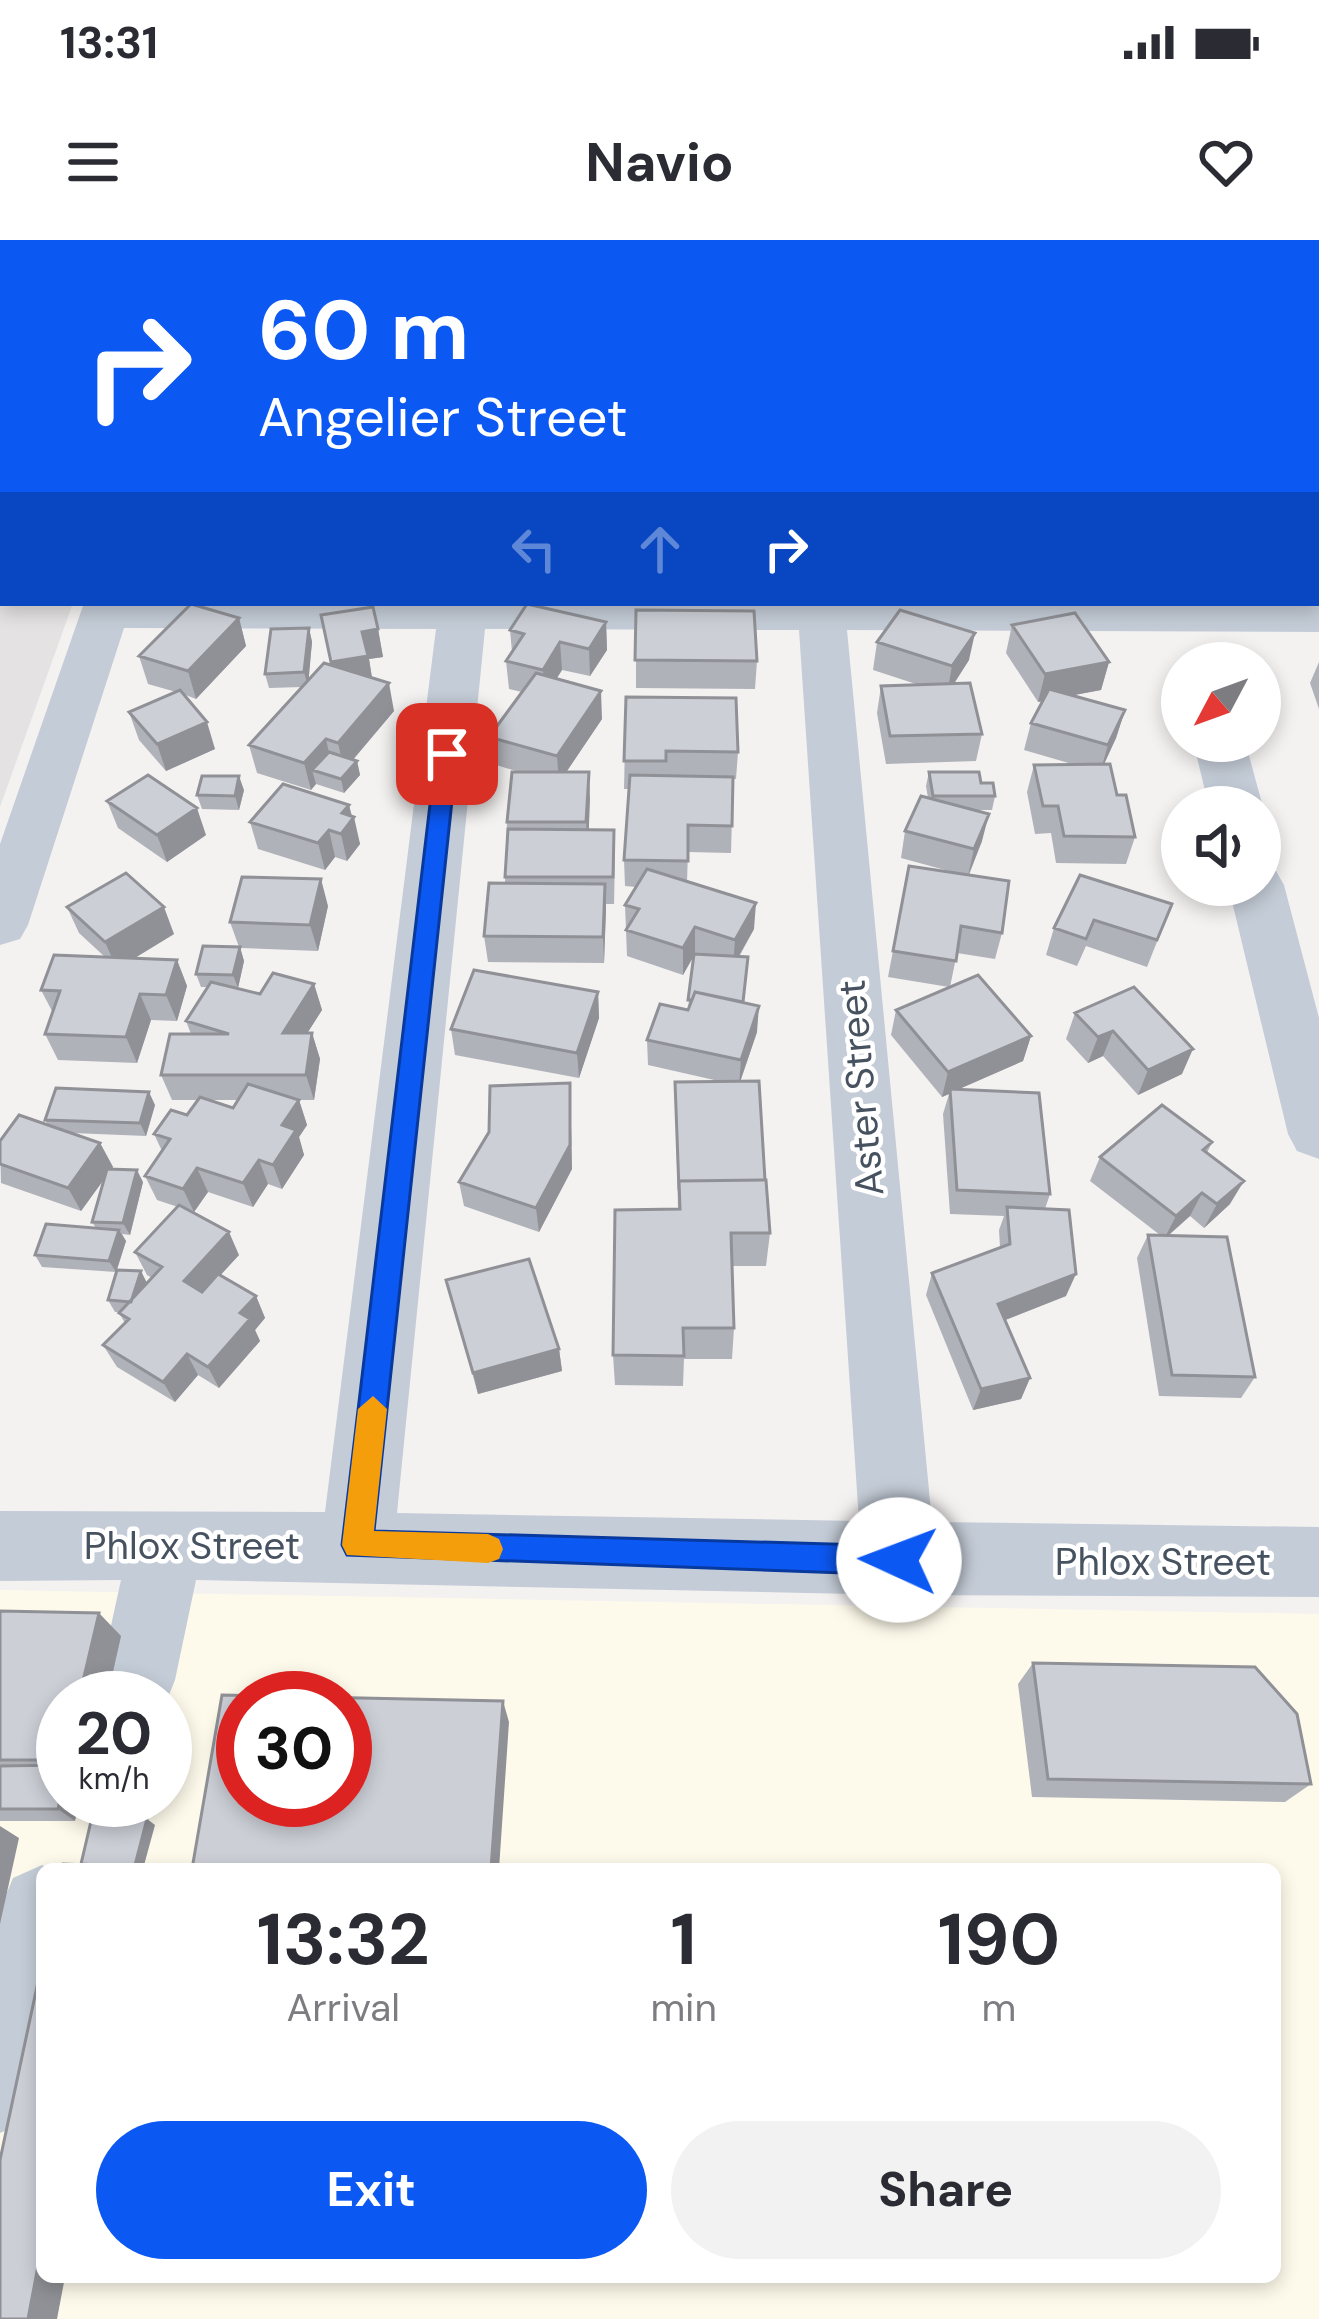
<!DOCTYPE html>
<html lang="en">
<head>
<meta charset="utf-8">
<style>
	body { margin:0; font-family:"DM Sans",sans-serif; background:#f2f2f3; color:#2b2b33; height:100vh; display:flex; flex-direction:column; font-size:45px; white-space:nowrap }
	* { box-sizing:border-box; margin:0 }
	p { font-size:39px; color:#7c7c81 }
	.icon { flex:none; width:66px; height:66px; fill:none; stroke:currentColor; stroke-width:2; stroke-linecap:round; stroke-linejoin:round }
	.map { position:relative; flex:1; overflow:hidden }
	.drawer { position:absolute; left:36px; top:1623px; width:1245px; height:420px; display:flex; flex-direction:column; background:#fff; border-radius:18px; box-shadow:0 6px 18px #0003 }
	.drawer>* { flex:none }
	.guide { position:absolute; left:0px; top:0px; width:1320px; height:366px; box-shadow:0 6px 18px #0003; background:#0c58f3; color:#fff; overflow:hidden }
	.needle { width:78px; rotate:229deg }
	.buttons { position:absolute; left:1161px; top:402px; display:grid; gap:24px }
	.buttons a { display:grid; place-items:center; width:120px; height:120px; border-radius:50%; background:#fff; box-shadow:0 6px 18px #0003; font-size:60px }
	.speed { position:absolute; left:36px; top:1431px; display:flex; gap:24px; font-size:60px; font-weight:700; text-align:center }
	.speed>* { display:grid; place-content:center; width:156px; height:156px; border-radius:50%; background:#fff; box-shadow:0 6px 18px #0003; line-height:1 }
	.speed small { font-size:30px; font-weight:400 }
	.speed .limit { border:18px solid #d22; background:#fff; color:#111 }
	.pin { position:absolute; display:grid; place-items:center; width:102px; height:102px; color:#fff; margin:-51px; border-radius:24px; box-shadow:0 6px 18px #0006 }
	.me { position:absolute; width:132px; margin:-66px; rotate:272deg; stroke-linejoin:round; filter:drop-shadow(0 0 9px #0008) }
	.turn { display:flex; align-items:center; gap:42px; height:252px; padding:0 60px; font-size:54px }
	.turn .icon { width:156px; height:156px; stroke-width:2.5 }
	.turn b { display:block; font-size:84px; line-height:102px }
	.lanes { display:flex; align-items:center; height:114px; padding:0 60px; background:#0003; justify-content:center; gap:60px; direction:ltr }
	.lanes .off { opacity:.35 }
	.eta { display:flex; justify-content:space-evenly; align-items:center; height:204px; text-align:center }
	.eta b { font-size:72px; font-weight:700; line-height:84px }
	.cta { display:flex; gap:24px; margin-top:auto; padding:24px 60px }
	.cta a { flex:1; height:138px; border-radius:72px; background:#0c58f3; color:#fff; font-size:48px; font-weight:700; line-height:138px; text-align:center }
	.cta a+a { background:#f2f2f3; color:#2b2b33 }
	.status { display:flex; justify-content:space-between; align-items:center; height:84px; padding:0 60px; background:#fff; direction:ltr }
	.status svg { height:33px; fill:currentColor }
	header { display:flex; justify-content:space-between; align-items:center; height:156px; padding:0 60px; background:#fff; font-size:54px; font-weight:700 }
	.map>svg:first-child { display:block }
	.commercial { fill:#fefaeb; fill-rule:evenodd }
	.education { fill:#e5e2e3 }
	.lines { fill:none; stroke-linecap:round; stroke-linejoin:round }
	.minor { fill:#c4ccd7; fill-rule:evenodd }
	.wall { fill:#b0b2b9; fill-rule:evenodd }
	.shaded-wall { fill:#909196 }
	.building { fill:#cdcfd7; stroke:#909196; stroke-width:3; fill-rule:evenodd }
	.route { fill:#0c58f3; stroke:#08399e; stroke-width:3 }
	.slow { fill:#f59e0b }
	.labels { text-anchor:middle; stroke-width:9; stroke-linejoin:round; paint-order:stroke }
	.street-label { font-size:39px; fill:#475260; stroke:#fff }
</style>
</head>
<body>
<div class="status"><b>13:31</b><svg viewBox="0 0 49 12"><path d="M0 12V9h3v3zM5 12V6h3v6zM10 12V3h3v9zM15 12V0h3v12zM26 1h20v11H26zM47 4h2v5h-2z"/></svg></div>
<header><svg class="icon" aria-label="menu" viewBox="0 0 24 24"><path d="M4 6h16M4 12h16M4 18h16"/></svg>Navio<svg class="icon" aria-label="heart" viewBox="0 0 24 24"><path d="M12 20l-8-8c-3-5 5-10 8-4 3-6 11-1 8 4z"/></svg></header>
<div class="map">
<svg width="1319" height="2079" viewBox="0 0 1319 2079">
	<rect width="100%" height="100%" fill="#f4f1f1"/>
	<path class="commercial" d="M0 1350 1319 1374V2079H0ZM63 1458H165V1560H63ZM243 1458H345V1560H243ZM42 1629H1275V2037H42Z"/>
	<path class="education" d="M0 188 3 363H73L0 567Z"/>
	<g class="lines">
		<path class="minor" d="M213 0H251L212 3Z
			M1061 0H1099L1100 3H1062Z
			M1319 362V392L847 390 932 1282 1319 1287V1357L899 1355 196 1340 175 1440 165 1465V1458H106L99 1440 121 1340 0 1341V1271L325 1272 436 389 124 388 28 685 20 699 0 705V604L84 363ZM485 389 799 390 859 1281 397 1273Z
			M1193 501H1245L1263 567 1260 571 1209 567Z
			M1260 627 1276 631 1284 645 1319 778V919L1297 911 1288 894 1228 645H1260Z
			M42 1625 51 1629H42V1854L31 1880 0 1893V1669L13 1638Z"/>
	</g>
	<path class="wall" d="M443 0H512V3H443Z
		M517 0H678V3H517Z
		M1138 0H1275L1276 1 1275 3H1139Z
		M1317 71H1319V129H1317Z
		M1317 137H1319L1317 204Z
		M636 370 757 421 755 449 636 448Z
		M321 375 378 389 383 417 369 419 372 438 394 471 353 520 357 521 360 535 344 553 316 544 311 550 257 533 249 505 302 447 269 448 265 434 309 388 312 402 308 441 331 426Z
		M239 378 246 406 196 459 183 454 215 509 166 531 139 500 129 472 176 452 148 444 139 416Z
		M606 382 607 410 590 436 562 430 556 439 602 479 566 532H589V590L615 617 614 664H606L604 723 488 722 484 696 505 643 507 582 519 532 493 524 489 497 522 452 509 449 506 421 512 412 510 390Z
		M1012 385 1109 422 1101 450 1073 455 1125 470 1116 498 1104 524 1135 597 1126 624 1056 623 1051 593 1035 594 1027 552 1034 525 1072 524 1024 510 1031 483 1042 461 1038 462 1006 413Z
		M877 402 969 420 954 444 982 494 976 521 886 524 877 473 881 446 919 445 873 430Z
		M1319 422V469L1310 443Z
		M626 457 738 512 736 539H733L731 613 688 612 687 642 754 689 739 717 744 763 757 792 740 842 765 940 770 993 766 1026H732L734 1088 732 1119H684L683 1146 615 1145 613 1115 678 969 675 842H723L648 825 647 800 688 770 693 716 683 735 627 716 625 665 636 647 625 646 624 620 629 549H624Z
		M929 532 981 543 995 556 992 570H975L982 601 969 635 1002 693 995 719 957 713 950 747 1031 796 1023 821 959 849 1050 954 1045 969 1066 1056 1005 1080 1030 1138 1021 1159 973 1170 926 1055 932 1033 1000 1007 999 990 1004 976 950 974 943 874 949 854 942 857 891 795 896 770 949 747 888 737 909 626 956 633 901 618 905 591 928 558 926 546Z
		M244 550 239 570 202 569 197 555Z
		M107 561 206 595 167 622 118 588Z
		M349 565 360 604 347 621 335 617 325 630 258 609 250 582Z
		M1172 664 1147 727 1086 706 1077 726 1046 715 1054 688Z
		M328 666 318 711 240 708 244 721 238 748 260 754 314 744 322 770 307 793H312L320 819 314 860H296H299L307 885 299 897 304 915 282 949 268 944 253 967 208 952 194 972 239 1015 220 1035 256 1056 265 1078 255 1090 260 1101 219 1148 198 1135 175 1162 117 1127 103 1105 125 1083 119 1073 120 1072H115L108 1060 116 1032 42 1027 35 1015 96 988 92 982 104 939 81 971 1 943 0 901 48 885 45 880 155 865 146 896 72 893 100 903 113 927 111 929 143 942 130 995 122 994 126 1001 117 1030 147 1043 152 1038 147 1035 135 1012 178 967 157 960 145 936 162 911 154 894 187 875 198 860H172L161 835 191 794 186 781 208 747H201L196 734 239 707 230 682ZM209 860H238L233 868Z
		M67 667 174 694 134 718 177 720 187 746 177 781 151 780 137 823 58 820 45 794 53 773 41 750 105 717 79 693Z
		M1134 747 1182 834 1138 855 1103 816 1088 823 1066 799 1075 773Z
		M598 752 599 778 579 838 455 815 451 789Z
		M570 843 572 929 539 992 464 966 459 942Z
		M1212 902 1207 913 1230 964 1204 988 1190 976 1168 996 1255 1137 1241 1158 1159 1156 1137 1018 1148 995H1160L1090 941 1100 917Z
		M446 1040 559 1109 562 1131 478 1154Z
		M0 1371 121 1396 108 1453 142 1454 145 1458H63V1560L75 1581H0Z
		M1033 1423 1311 1544 1285 1562 1032 1557 1018 1444Z"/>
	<path class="shaded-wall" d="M1317 273H1319V297H1317Z
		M239 378 246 406 196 459 188 431Z
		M606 382 607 410 590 436 589 409Z
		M309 388 312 402 308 447 304 432Z
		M378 389 383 417 369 419 373 444 336 450 331 422 362 392Z
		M975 393 969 420 947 454 952 426Z
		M560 402 562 430 545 457 543 430Z
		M1109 422 1101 450 1038 462 1045 434Z
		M389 443 394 471 344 530 338 503Z
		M601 451 602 479 559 543 557 516Z
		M1125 470 1116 498 1100 533 1108 505Z
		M207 482 215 509 166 531 157 504Z
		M326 499 332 526 312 530 316 544 311 550 304 523Z
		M357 521 360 535 344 553 341 539Z
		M589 532 590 560 588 609 586 582Z
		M239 536 244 550 239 570 235 556Z
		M349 565 352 579 354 577 360 604 347 621 341 594 342 573Z
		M197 568 206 595 167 622 157 595Z
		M989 574 982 601 968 636 974 609Z
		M329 590 335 617 325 630 318 603Z
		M321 639 328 666 318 711 310 685Z
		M605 644 606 670 604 723 603 697Z
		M756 663 754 689 733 726 735 700Z
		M164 667 174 694 117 729 105 702Z
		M695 687V714L683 735V708Z
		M240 707 244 721 238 748 233 735Z
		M177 720 187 746 177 781 166 755Z
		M314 744 322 770 291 819 283 793Z
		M598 752 599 778 579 838 577 813Z
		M140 754 151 780 137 823 126 797Z
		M759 766 757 792 739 845 741 820Z
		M1113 791 1103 816 1088 823 1098 797Z
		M312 793 320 819 314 860 306 835Z
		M1031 796 1023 821 950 853V849L949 854 942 857 948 832Z
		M1193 809 1182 834 1138 855 1148 830Z
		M570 843 572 929 539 992 536 968Z
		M149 852 155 865 146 896 140 883Z
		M299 860 307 885 299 897 304 915 282 949 273 925 282 885Z
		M100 903 113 927 81 971 68 948Z
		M259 920 268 944 253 967 243 943Z
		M197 928 208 952 194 972 183 949Z
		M137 930 143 942 130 995 123 983Z
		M1244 941 1230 964 1204 988 1217 964Z
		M1202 953 1190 976 1164 999 1176 976Z
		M119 990 126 1001 116 1032 109 1021Z
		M229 992 239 1015 195 1063 184 1041Z
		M141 1031 147 1043 131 1062Z
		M1076 1034 1066 1056 990 1086 998 1064Z
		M256 1056 265 1078 255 1090 260 1101 219 1148 208 1127 240 1073Z
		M559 1109 562 1131 478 1154 473 1133Z
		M187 1114 198 1135 175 1162 163 1142Z
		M1030 1138 1021 1159 973 1170 981 1149Z
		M99 1373 121 1396 107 1458H79Z
		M503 1461 509 1482 499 1629H491Z
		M63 1546V1560H80L75 1581 58 1569Z
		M147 1579 155 1585 143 1629H134Z
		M0 1586 19 1598 0 1684Z
		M42 2005V2037H65L57 2079H28Z"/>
	<path class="building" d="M308 0H341L351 2 307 3Z
		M373 0H417V3H372Z
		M499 0H510V3H451Z
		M517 0H532V3H517Z
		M590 0H678V3H590Z
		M751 0H828L829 3H751Z
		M842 0H863V3H842Z
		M1300 0H1319V24H1317V3H1302Z
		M958 1H1001L1002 3H958Z
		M1317 71H1319V101H1317Z
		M1317 137H1319V171H1317Z
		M1317 229 1319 230V273H1317Z
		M191 364 239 378 188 431 139 416Z
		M527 364 606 382 589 409 560 402 543 430 506 421 524 394 510 390Z
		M373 367 378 389 362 392 368 416 331 422 321 375Z
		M636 370 754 371 757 421 635 420Z
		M900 370 975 393 952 426 877 402Z
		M1075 373 1109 422 1045 434 1012 385Z
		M309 388 304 432 265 434 271 389Z
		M324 423 389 443 338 503 326 499 304 523 249 505Z
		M536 433 601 451 557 516 489 497Z
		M970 443 982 494 890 496 881 446Z
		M1049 449 1125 470 1108 505 1031 483Z
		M180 450 207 482 157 504 129 472Z
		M626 457 736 458 738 512 666 511V521H624Z
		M329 512 357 521 341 539 312 530Z
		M1110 524 1117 555H1126L1135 597 1064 596 1058 566H1043L1034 525Z
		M512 532H589L586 582H507Z
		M929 532H979L981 543H993L995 556H933Z
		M148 535 197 568 157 595 107 561Z
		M630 535 733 537 732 586 688 585V621L624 620Z
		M202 536H239L235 556 197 555Z
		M283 544 349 565 342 573 354 577 341 594 329 590 318 603 250 582Z
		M921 556 989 574 974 609 905 591Z
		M508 589 614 590 613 637H505Z
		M909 626 1009 641 1002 693 961 686 956 721 893 711Z
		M647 629 756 663 735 700 695 687 683 708 626 690 639 669 625 665Z
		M126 633 164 667 105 702 67 667Z
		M1080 635 1172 664 1157 700 1094 680 1086 699 1054 688Z
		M242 637 321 639 310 685 230 682Z
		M489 643 605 644 603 697 484 696Z
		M203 706 240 707 233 735 196 734Z
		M694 714 748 717 743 762 695 752 692 760H688Z
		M54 715 177 720 166 755 140 754 126 797 45 794 60 751 41 750Z
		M474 730 598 752 577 813 451 789Z
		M273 733 314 744 283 793H312L306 835H161L170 794H229L186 781 211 742 260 754Z
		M978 735 1031 796 948 832 896 770Z
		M1134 747 1193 809 1148 830 1113 791 1098 797 1075 773Z
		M695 752 759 766 741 820 647 800 660 764 688 770Z
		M759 841 765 940 679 941V950L675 842Z
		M570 843V905L536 968 459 942 489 892 490 846Z
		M248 844 299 860 282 885 296 890 273 925 259 920 243 943 197 928 183 949 145 936 170 899 154 894 171 870 187 875 200 857 233 868Z
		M56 848 149 852 140 883 45 880Z
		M950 849 1039 853 1050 954 957 950Z
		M1162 865 1212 902 1203 910 1244 941 1217 964 1202 953 1176 976 1100 917Z
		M19 875 100 903 68 948 0 924V901Z
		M107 929 137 930 123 983 92 982Z
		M766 940 770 993H731L734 1088H683L684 1116 613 1115 615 970 680 969 679 941Z
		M179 965 229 992 184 1041 202 1052 218 1034 256 1056 240 1073 250 1079 208 1127 187 1114 163 1142 103 1105 129 1079 119 1073 162 1027 135 1012Z
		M1007 967 1069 970 1076 1034 998 1064 1030 1138 981 1149 932 1033 1010 1004Z
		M46 984 119 990 109 1021 35 1015Z
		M1148 995 1227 997 1255 1137 1172 1135Z
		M529 1019 559 1109 473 1133 446 1040Z
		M117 1030 141 1031 131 1062 108 1060Z
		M0 1371 99 1373 79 1458H63V1520H0Z
		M1033 1423 1255 1427 1297 1474 1311 1544 1048 1539Z
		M98 1453 142 1454 141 1458H97Z
		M222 1455 503 1461 491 1629H192ZM243 1458H345V1560H243Z
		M63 1525V1546L58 1569H0V1526Z
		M92 1577 147 1579 134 1629H122L116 1626 81 1624Z
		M63 1624 116 1626V1629H62Z
		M42 1723V2005L28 2079H0V1920Z"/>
	<path class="route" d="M447 507 457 514 374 1291 899 1306 910 1310 914 1320 910 1331 899 1335 347 1315 342 1305 436 514Z"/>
	<path class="slow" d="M373 1156 387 1169 374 1291 488 1294 499 1299 503 1309 499 1319 488 1323 347 1315 342 1305 358 1169Z"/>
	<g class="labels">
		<g class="street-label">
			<text transform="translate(860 848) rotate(-95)" y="14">Aster Street</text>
			<text x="192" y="1319">Phlox Street</text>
			<text x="1163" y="1335">Phlox Street</text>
		</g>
	</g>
</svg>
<div class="buttons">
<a><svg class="needle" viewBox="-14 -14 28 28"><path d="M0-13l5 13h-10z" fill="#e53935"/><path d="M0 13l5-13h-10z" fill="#7c7c81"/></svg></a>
<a><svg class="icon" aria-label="sound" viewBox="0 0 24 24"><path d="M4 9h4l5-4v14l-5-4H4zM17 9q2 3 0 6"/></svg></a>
</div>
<div class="speed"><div>20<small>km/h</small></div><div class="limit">30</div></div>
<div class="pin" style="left:447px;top:514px;background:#d93025"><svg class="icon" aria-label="arrive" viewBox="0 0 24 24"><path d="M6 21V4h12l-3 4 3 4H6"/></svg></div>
<svg class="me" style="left:899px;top:1320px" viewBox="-20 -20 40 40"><circle r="19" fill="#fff"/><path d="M0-13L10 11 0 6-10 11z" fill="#0c58f3"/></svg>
<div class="guide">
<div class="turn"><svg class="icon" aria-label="right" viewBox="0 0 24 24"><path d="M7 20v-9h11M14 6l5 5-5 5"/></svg><div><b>60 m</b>Angelier Street</div></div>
<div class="lanes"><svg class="icon off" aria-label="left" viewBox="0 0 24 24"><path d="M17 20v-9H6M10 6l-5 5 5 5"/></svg><svg class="icon off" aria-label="ahead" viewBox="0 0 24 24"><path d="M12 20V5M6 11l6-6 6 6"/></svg><svg class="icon" aria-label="right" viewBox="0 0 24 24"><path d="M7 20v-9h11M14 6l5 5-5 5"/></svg></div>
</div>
<section class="drawer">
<div class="eta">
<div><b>13:32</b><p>Arrival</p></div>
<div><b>1</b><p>min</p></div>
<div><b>190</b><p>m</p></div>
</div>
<div class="cta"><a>Exit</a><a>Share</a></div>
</section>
</div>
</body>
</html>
